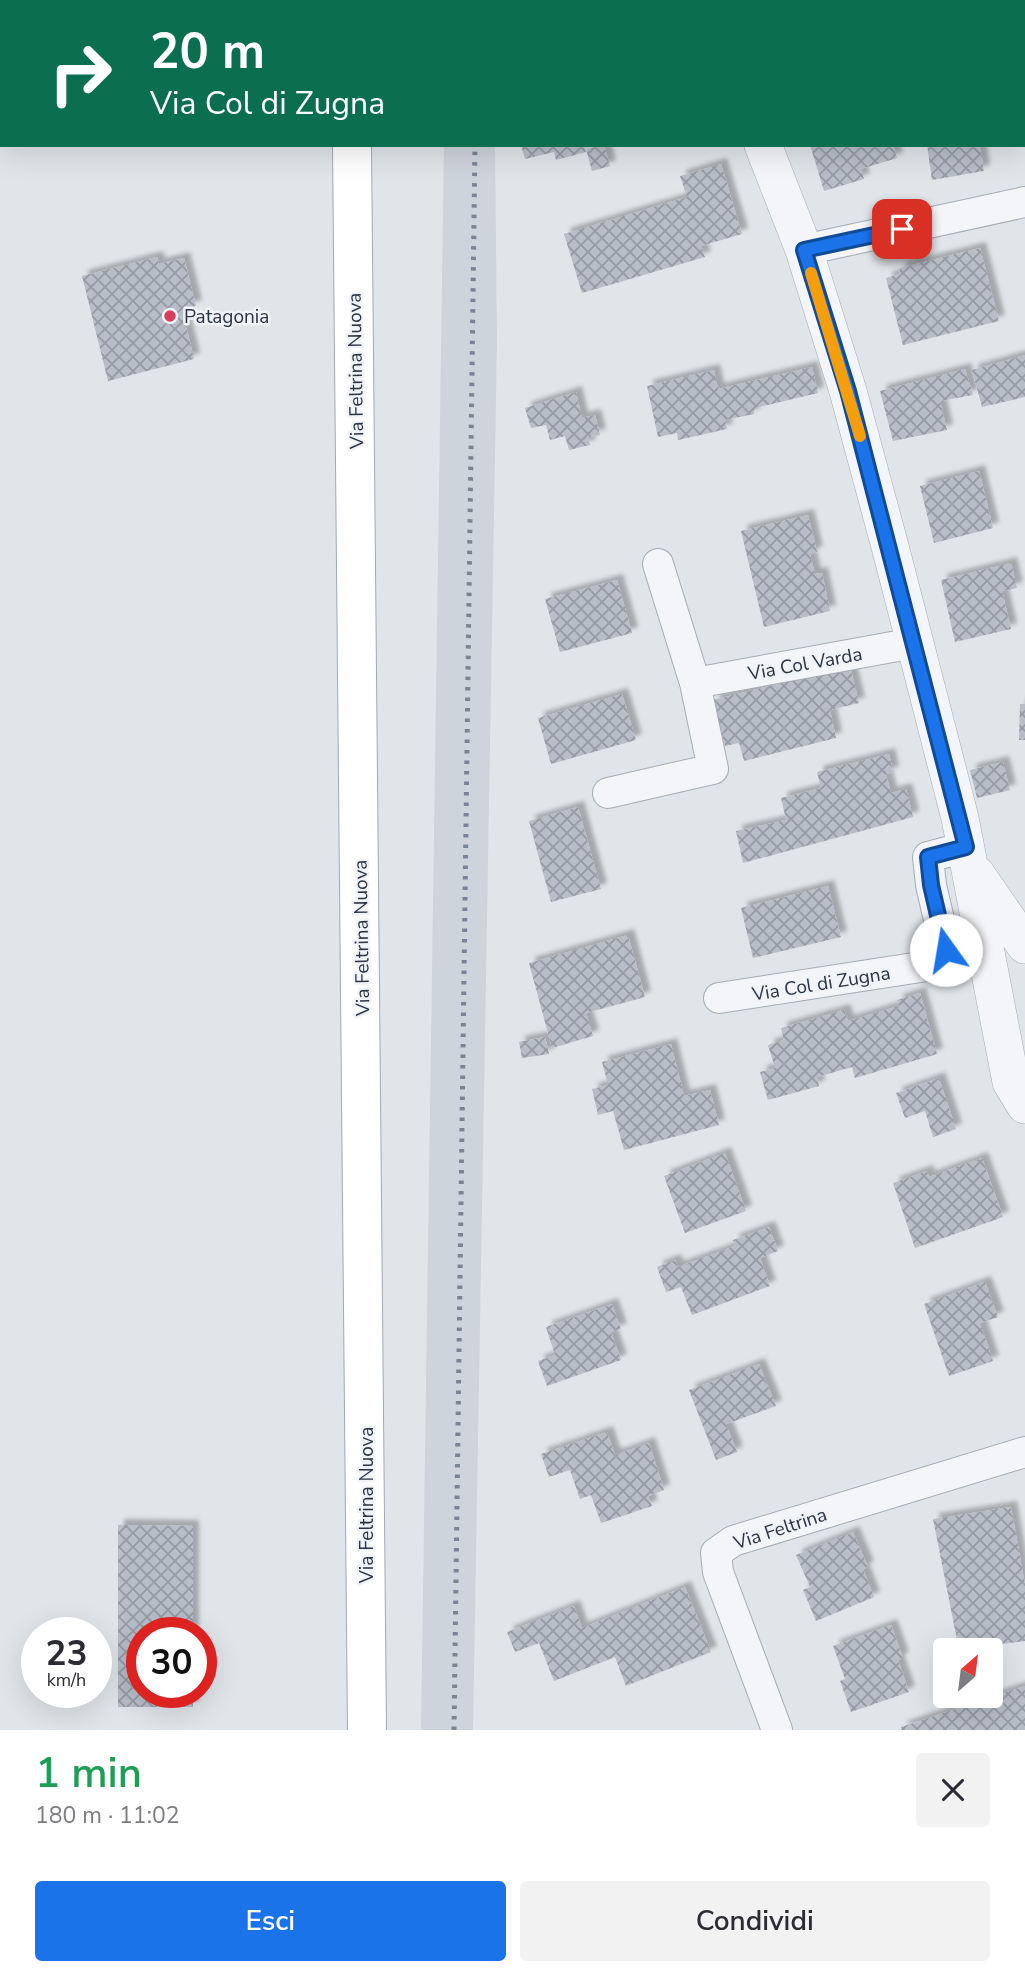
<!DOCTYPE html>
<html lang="it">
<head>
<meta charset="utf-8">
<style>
	body { margin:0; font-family:"Nunito Sans",sans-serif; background:#f2f2f3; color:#2b2b33; height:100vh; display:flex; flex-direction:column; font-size:26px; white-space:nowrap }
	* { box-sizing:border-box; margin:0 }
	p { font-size:23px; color:#7c7c81 }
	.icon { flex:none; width:38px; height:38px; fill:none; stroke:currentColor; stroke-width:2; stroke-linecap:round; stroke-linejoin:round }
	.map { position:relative; height:1730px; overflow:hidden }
	.sheet { display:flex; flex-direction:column; background:#fff; flex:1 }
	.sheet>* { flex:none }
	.hud { position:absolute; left:0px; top:0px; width:1026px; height:147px; box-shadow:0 7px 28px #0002; background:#0b6e4f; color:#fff; overflow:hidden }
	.needle { width:46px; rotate:28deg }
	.controls { position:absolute; left:933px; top:1638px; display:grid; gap:14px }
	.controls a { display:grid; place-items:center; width:70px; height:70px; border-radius:7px; background:#fff; box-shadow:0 7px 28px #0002; font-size:35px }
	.speed { position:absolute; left:21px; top:1617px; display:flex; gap:14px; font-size:35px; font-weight:700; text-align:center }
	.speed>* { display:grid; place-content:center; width:91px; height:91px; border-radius:50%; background:#fff; box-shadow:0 7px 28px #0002; line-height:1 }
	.speed small { font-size:18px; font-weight:400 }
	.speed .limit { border:10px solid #d22; background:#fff; color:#111 }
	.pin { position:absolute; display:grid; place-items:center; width:60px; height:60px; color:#fff; margin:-30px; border-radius:14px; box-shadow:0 4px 10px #0006 }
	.me { position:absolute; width:77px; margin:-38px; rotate:347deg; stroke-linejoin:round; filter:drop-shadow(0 0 5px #0008) }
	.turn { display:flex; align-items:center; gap:24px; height:147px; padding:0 35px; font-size:32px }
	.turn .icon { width:91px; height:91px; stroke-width:2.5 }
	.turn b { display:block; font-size:49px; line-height:60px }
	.round { display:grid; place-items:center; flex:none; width:74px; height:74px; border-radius:7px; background:#f2f2f3 }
	.overview { display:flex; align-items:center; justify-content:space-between; height:119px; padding:0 35px }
	h1 { font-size:42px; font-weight:600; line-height:52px; color:#1e9e55 }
	.cta { display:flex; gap:14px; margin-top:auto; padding:14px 35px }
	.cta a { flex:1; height:80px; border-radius:7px; background:#1a73e8; color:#fff; font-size:28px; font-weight:600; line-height:80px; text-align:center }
	.cta a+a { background:#f2f2f3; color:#2b2b33 }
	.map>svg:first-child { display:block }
	.built { fill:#ced4dc }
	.building { fill:url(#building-cross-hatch); filter:url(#shadow) }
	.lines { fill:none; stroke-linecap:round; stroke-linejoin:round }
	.minor-casing { stroke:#a5acb5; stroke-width:32 }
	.tertiary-casing { stroke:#a5acb5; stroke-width:38 }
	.primary-casing { stroke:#9fa9b6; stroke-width:40 }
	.minor { stroke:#f3f5f8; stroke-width:30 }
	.tertiary { stroke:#f3f5f8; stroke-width:37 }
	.primary { stroke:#fff; stroke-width:38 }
	.rail { stroke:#798494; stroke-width:5; stroke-dasharray:3.5 7; stroke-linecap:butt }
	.route-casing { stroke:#114b97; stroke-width:18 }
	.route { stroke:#1a73e8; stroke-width:12 }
	.slow { stroke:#f59e0b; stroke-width:12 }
	.poi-dot { fill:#d5405b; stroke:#f0f3f7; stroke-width:2.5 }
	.labels { text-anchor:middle; stroke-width:5; stroke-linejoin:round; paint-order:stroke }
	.poi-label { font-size:19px; fill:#283343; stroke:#f0f3f7; text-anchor:start }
	.street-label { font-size:19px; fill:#283343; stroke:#f0f3f7 }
</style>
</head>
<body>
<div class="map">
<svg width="1025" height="1730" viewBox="0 0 1025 1730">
	<defs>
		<pattern id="building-cross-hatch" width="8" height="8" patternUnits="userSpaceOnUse" patternTransform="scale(1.75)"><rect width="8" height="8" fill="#b7bec8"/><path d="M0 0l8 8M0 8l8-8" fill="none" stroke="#959ba4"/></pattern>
		<filter id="shadow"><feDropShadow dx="6" dy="-6" stdDeviation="2" flood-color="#0004"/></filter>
	</defs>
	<rect width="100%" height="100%" fill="#e0e5ea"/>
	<path class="built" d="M444 145H495L497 340 473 1730H421Z"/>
	<path class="building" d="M521 145H584L586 152 556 160 554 152 525 159Z
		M604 145 610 166 592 171 586 149Z
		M810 145H893L897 158 861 169 864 179 824 191Z
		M927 145H980L984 171 932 180Z
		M721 164 742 234 701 246 705 257 582 293 564 234 687 197 680 176Z
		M980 248 999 321 903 345 886 278 899 274 900 268Z
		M157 257 159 264 184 258 196 306 182 309 194 359 108 381 82 276Z
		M1025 355V397L982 407 972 370Z
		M812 367 818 393 755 408 754 414 725 420 727 429 678 440 677 433 658 437 647 386 714 370 718 389Z
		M965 369 973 395 940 401 947 430 893 441 880 391Z
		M576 392 582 418 595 415 600 435 588 437 590 445 569 450 565 436 550 440 546 425 531 428 525 408Z
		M979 471 993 528 934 543 920 486Z
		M808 515 817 552 810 554 815 574 822 573 830 611 764 627 741 531Z
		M1011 563 1017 588 1002 591 1011 629 955 642 941 580Z
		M617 580 632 633 560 652 545 599Z
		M850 666 859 703 830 710 836 738 744 761 739 743 725 746 713 700Z
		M622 694 636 740 551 764 538 718Z
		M1020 704H1025V740H1019Z
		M889 754 893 772 886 774 891 793 906 789 913 817 743 863 736 831 786 820 781 798 821 788 817 772Z
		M1003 762 1010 790 977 798 970 770Z
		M578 807 601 889 551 902 529 821Z
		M828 886 841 937 753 958 741 908Z
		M628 935 645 997 586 1013 593 1036 552 1048 529 963Z
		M920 993 937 1054 855 1078 852 1067 817 1077 819 1086 768 1100 760 1072 775 1068 768 1045 784 1040 781 1028 844 1010 848 1021 899 1006 897 1000Z
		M545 1037 549 1054 522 1058 519 1042Z
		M671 1044 684 1096 710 1090 719 1125 624 1150 613 1111 598 1115 592 1089 608 1085 602 1062Z
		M939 1078 956 1129 933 1137 925 1111 905 1118 896 1093Z
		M725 1153 746 1211 685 1233 664 1176Z
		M982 1158 1003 1217 915 1248 893 1183 927 1171 929 1177Z
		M769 1227 778 1251 760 1258 770 1286 692 1315 681 1287 666 1292 657 1267 675 1260 678 1267 735 1246 733 1240Z
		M985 1282 998 1317 980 1323 993 1361 949 1376 924 1304Z
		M612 1304 621 1329 611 1332 621 1360 547 1386 538 1361 555 1355 546 1327Z
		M759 1364 776 1406 726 1424 737 1452 716 1460 689 1390Z
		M607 1432 615 1455 649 1443 664 1490 648 1496 652 1506 601 1523 591 1495 580 1499 570 1470 549 1477 541 1454Z
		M1011 1507 1025 1585V1641L959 1650 933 1519Z
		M118 1525 193 1526V1633H142V1692H193V1707H118Z
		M853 1532 868 1567 863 1569 874 1597 816 1621 803 1590 810 1587 796 1555Z
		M685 1587 711 1652 626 1686 615 1657 554 1681 539 1643 515 1652 507 1632 574 1606 582 1628Z
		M891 1625 903 1658 898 1660 909 1692 851 1712 840 1681 845 1679 833 1646Z
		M1025 1686V1730H902L901 1727Z"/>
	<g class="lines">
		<defs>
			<path id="minor" d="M804 250 1025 202
				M658 564 695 683
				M608 793 713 769 695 683 914 643
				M719 998 940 964 946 950 931 885 928 857 966 847
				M777 1730 718 1572 716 1553 733 1541 1025 1452"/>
			<path id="tertiary" d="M711 0 712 2
				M763 145 804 250 848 391 892 554 960 818 1011 1082 1025 1105
				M976 874 1025 945"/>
			<path id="primary" d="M343 0V2
				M352 145 367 1730"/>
		</defs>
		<use href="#minor" class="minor-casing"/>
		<use href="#tertiary" class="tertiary-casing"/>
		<use href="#primary" class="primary-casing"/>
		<use href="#minor" class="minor"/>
		<use href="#tertiary" class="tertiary"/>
		<use href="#primary" class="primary"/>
		<path class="rail" d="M477 2V0
			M454 1730 475 145"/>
	</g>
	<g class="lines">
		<defs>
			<path id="route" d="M902 229 804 250 848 391 966 847 928 857 931 885 946 950"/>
		</defs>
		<use href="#route" class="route-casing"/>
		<use href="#route" class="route"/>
		<path class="slow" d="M811 273 860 436"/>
	</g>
	<circle class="poi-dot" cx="170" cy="316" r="7"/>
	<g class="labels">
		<g class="poi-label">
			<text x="184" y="323">Patagonia</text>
		</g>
		<g class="street-label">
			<text transform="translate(355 371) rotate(-91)" y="7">Via Feltrina Nuova</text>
			<text transform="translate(805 663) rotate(-10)" y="7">Via Col Varda</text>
			<text transform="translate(361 938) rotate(-91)" y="7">Via Feltrina Nuova</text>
			<text transform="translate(821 983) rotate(-9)" y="7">Via Col di Zugna</text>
			<text transform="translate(366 1505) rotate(-90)" y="7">Via Feltrina Nuova</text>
			<text transform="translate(780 1528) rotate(-18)" y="7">Via Feltrina</text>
		</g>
	</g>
</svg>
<div class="controls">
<a><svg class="needle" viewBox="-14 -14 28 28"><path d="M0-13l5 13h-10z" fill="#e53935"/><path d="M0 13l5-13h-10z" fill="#7c7c81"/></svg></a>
</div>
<div class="speed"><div>23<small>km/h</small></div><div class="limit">30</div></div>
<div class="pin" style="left:902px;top:229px;background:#d93025"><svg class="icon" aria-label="arrive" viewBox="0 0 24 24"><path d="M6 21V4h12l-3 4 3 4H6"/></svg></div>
<svg class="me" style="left:946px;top:950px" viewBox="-20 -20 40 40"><circle r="19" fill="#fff"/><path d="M0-13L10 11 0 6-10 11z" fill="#1a73e8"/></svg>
<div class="hud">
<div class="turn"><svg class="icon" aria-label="right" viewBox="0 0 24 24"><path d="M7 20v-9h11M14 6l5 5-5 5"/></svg><div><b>20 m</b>Via Col di Zugna</div></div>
</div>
</div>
<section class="sheet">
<div class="overview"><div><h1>1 min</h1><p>180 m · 11:02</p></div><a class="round"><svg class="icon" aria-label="close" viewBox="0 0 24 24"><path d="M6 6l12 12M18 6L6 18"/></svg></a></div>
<div class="cta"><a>Esci</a><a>Condividi</a></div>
</section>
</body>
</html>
